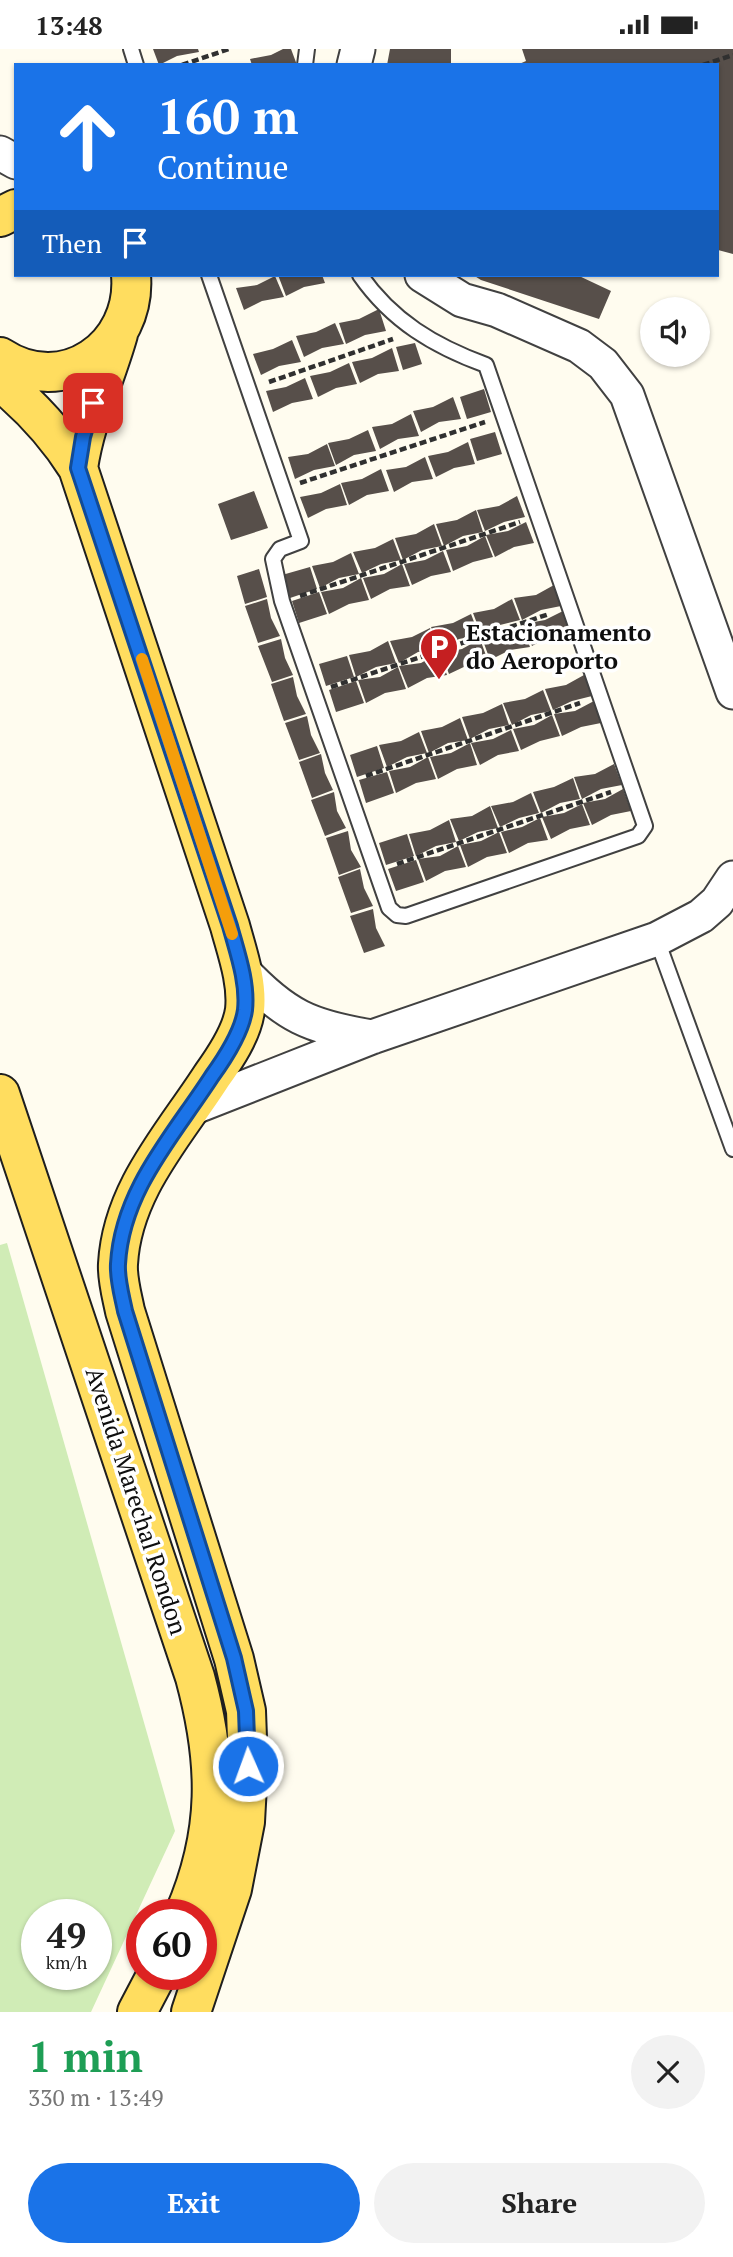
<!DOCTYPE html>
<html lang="en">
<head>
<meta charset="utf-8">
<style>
	body { margin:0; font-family:"PT Serif",serif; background:#f2f2f2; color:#222; height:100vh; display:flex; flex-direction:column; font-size:26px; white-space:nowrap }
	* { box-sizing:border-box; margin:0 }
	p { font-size:23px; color:#767676 }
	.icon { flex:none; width:38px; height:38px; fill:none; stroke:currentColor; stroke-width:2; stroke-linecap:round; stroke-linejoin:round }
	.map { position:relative; height:1963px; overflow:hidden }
	.panel { display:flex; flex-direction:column; background:#fff; flex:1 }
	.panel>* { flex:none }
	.hud { position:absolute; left:14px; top:14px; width:705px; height:214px; border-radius:0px; box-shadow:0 2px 5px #0004; background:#1a73e8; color:#fff; overflow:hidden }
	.controls { position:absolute; left:640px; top:248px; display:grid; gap:14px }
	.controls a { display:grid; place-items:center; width:70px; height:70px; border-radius:50%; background:#fff; box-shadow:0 2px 5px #0004; font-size:35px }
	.speed { position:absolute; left:21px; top:1850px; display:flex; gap:14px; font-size:35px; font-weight:700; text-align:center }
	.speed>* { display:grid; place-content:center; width:91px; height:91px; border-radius:50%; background:#fff; box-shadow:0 2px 5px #0004; line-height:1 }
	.speed small { font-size:18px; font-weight:400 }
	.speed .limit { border:10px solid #d22; background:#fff; color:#111 }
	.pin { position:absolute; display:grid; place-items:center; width:60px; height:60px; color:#fff; margin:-30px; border-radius:14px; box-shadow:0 4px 10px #0006 }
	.me { position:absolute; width:77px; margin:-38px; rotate:358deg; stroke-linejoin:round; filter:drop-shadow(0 0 5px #0008) }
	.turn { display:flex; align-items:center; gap:24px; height:147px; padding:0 28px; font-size:32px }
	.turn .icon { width:91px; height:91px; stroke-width:2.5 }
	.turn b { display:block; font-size:49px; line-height:60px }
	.then { display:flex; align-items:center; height:66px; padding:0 28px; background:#0003; gap:14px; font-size:26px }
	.round { display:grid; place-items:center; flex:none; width:74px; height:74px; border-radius:37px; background:#f2f2f2 }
	.head { display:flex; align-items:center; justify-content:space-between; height:119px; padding:0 28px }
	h1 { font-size:42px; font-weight:800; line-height:52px; color:#1e9e55 }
	.cta { display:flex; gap:14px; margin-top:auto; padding:14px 28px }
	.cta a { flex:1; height:80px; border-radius:42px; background:#1a73e8; color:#fff; font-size:28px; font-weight:800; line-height:80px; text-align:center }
	.cta a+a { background:#f2f2f2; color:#222 }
	.status { display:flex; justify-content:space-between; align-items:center; height:49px; padding:0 35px; background:#fff; direction:ltr }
	.status svg { height:19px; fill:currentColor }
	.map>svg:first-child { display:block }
	.green { fill:#d0ecb6; fill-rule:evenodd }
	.building { fill:#574f4a }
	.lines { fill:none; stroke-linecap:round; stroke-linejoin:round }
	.service-casing { stroke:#414141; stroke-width:18 }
	.tertiary-casing { stroke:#414141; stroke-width:37 }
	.primary-casing { stroke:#1f1f1f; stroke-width:42 }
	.path { stroke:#303030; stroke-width:4.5; stroke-dasharray:7 3.5; stroke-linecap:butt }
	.service { stroke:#fff; stroke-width:14 }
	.tertiary { stroke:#fff; stroke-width:33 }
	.primary { stroke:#ffdd5f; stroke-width:38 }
	.route-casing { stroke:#114b97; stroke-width:18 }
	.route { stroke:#1a73e8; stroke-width:12 }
	.slow { stroke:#f59e0b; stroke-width:12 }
	.labels { text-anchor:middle; stroke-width:7; stroke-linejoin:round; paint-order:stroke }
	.poi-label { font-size:24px; font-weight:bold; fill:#0e0e0e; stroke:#fff; text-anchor:start }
	.street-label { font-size:24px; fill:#0e0e0e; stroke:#fff }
</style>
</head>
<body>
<div class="status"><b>13:48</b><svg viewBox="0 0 49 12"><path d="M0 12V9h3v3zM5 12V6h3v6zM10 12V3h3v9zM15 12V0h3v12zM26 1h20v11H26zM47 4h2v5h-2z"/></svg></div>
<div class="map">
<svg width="733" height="1963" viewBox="0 0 733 1963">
	<rect width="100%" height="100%" fill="#fffcef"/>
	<path class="green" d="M7 1194 175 1782 91 1963H0V1196ZM37 1866H96V1925H37Z"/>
	<path class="building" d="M153 0H198L199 3 177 7 159 16Z
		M283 0H291L297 16H252L250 10 271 6Z
		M390 0H451V16H387Z
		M522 0H733V205L718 201V16H517L526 12Z
		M278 226H322L325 234 304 238 286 247Z
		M473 226H577L611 242 599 270 481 231Z
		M275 227 284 248 262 252 244 261 236 239 257 236Z
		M379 260 386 282 365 286 346 295 339 274 359 270Z
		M335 274 344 295 322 299 304 308 296 287 316 283Z
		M292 291 301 313 279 317 261 326 253 305 273 300Z
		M415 294 422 315 403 321 396 298Z
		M392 299 399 322 378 325 360 334 352 313 372 309Z
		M349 314 357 335 336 339 318 348 310 327 330 323Z
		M305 329 313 350 292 354 273 363 266 342 286 338Z
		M484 340 491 363 467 370 460 348Z
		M453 348 461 370 439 373 421 383 413 362 433 358Z
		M411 365 419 387 398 390 380 400 372 378 392 375Z
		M368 381 376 402 354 406 336 416 328 394 349 390Z
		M495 383 502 405 477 412 470 390Z
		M468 393 475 415 454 419 436 428 428 407 448 403Z
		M327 395 335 417 314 421 295 430 288 408 308 405Z
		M425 408 433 430 412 433 394 443 386 421 406 418Z
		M381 420 389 442 367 446 349 456 341 434 362 430Z
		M340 435 347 456 326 460 308 469 300 448 321 444Z
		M254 442 268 479 231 491 218 455Z
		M517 447 525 468 504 473 485 482 477 461 499 457Z
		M476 461 483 483 463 487 444 497 436 475 457 471Z
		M526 473 534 494 514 498 495 508 486 486 508 482Z
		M434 475 442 497 422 501 403 511 395 489 416 485Z
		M485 487 493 508 473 513 453 522 446 501 467 497Z
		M393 490 401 511 381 515 362 524 353 503 375 499Z
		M443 502 451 523 431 527 412 536 404 515 425 511Z
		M351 504 359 525 339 529 320 539 312 517 333 513Z
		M402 515 410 537 390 540 371 550 363 529 384 525Z
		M310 518 317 540 290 549 282 526Z
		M259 520 267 548 245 555 237 527Z
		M361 529 369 551 349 555 329 565 321 543 343 539Z
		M554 536 561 557 541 561 522 571 514 549 536 546Z
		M319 543 327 565 299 574 292 552Z
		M267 550 271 569 280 587 258 594 245 557Z
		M512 550 520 571 500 576 481 585 473 564 494 560Z
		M563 562 571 583 550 587 532 597 523 575 545 571Z
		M471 565 479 586 459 590 440 600 431 578 453 574Z
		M522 576 530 598 510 601 490 611 482 589 504 586Z
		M430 579 437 600 418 603 399 614 390 592 412 588Z
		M281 590 285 609 293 626 272 633 258 597Z
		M480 590 488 612 468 616 449 625 441 604 462 600Z
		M388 592 396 614 376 618 356 628 349 606 370 602Z
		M439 604 447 626 427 629 408 639 399 617 421 614Z
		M347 607 354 628 326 637 319 615Z
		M398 618 406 640 385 644 366 654 358 631 380 628Z
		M584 626 592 647 572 652 553 661 545 640 566 636Z
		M293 628 297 647 306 665 284 672 271 635Z
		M356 632 364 654 336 663 329 641Z
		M543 641 551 662 531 666 512 676 503 654 525 650Z
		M594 652 601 674 581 678 562 687 554 665 575 662Z
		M502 655 509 676 489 680 470 690 462 668 483 664Z
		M552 666 560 687 540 692 521 701 513 680 534 676Z
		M307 667 311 686 320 704 299 711 285 674Z
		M460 669 468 691 448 694 429 704 421 682 442 678Z
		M511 681 519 702 498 706 480 716 471 694 493 690Z
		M419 683 427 704 407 708 387 718 379 696 401 692Z
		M470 694 477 716 457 720 438 730 430 708 451 704Z
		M377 697 384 719 357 728 350 706Z
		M321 705 325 724 333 741 312 749 299 713Z
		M428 708 436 730 416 734 396 744 389 722 410 718Z
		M614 715 622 736 601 740 582 750 574 728 595 725Z
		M387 723 394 744 366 754 359 731Z
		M573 729 580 750 560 754 541 764 533 743 554 738Z
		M623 740 631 762 611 766 592 776 583 754 605 750Z
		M334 743 337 762 346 779 325 787 311 751Z
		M531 744 539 764 519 769 500 778 491 757 513 753Z
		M582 755 590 776 570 780 551 790 542 768 564 764Z
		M490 757 498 779 478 783 459 792 450 770 472 767Z
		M540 769 548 791 528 794 509 804 501 783 522 778Z
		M449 771 456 793 436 797 416 807 409 785 430 781Z
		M348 782 351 801 361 818 339 826 326 789Z
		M499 783 507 804 487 808 468 818 460 796 481 792Z
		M407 785 414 807 386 816 379 794Z
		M458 797 466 818 445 822 426 832 418 810 440 807Z
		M416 811 424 833 396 842 388 820Z
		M360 820 364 839 373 857 351 864 338 828Z
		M373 860 376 879 385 897 364 904 350 867Z"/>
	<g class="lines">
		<defs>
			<path id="service" d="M131 0 136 16
				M305 16 307 0
				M209 226 301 492 280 500 273 510 282 552 389 859 397 866 406 867 638 787 645 777 486 316C434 297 392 272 360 226
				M657 891 733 1100"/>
			<path id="tertiary" d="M354 16 358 0
				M0 104 16 113
				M422 226 462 251 497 261 579 297 603 315 627 346 733 643
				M242 921C285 967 310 978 372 988
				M192 1059 372 988 657 890 701 867 717 853 733 829"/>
			<path id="primary" d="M0 168 16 160
				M0 308C64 350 137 298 131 226
				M0 332C32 358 56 384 78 419L230 877C237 903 248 933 245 961 242 984 225 1009 212 1027 174 1086 122 1141 118 1215 117 1230 122 1247 125 1262L234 1610 246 1662 248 1717 245 1773 232 1840 191 1963
				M78 419C85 371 105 331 118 285
				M0 1045 195 1628C218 1713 220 1783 184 1866
				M137 1963 157 1925"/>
		</defs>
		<use href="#service" class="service-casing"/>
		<use href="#tertiary" class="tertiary-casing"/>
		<use href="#primary" class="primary-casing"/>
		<path class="path" d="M182 16 229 0
			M703 16 733 6
			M269 333 393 290
			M300 434 485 373
			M300 547 520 473
			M331 638 549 565
			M366 727 580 654
			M397 815 611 743"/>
		<use href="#service" class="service"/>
		<use href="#tertiary" class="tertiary"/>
		<use href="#primary" class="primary"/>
	</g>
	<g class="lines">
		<defs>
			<path id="route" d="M93 354 83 388 78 419 230 877C237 903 248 933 245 961 242 983 225 1009 212 1027 174 1086 122 1141 118 1215 117 1230 122 1247 125 1262L234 1609 246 1662 248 1717"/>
		</defs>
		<use href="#route" class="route-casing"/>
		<use href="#route" class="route"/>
		<path class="slow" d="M142 610 232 885"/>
	</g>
	<defs>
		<symbol id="parking-pin" viewBox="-11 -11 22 30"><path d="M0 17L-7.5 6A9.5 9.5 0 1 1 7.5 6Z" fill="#c51f21" stroke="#fff"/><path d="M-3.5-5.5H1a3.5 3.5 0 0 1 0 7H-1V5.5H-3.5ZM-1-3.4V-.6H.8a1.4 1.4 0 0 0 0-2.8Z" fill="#fff"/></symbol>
	</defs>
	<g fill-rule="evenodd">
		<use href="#parking-pin" x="417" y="576" width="44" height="60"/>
	</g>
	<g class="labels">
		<g class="poi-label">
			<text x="466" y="592">Estacionamento<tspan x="466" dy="28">do Aeroporto</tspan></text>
		</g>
		<g class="street-label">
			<text transform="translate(136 1452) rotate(72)" y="8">Avenida Marechal Rondon</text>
		</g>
	</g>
</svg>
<div class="controls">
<a><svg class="icon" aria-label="sound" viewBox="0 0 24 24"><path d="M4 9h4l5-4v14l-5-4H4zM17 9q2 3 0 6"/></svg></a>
</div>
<div class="speed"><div>49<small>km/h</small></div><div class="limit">60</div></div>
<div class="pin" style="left:93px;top:354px;background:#d93025"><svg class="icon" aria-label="arrive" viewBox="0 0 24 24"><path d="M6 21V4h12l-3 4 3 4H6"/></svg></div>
<svg class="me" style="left:248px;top:1717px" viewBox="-20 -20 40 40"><circle r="17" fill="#1a73e8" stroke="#fff" stroke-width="3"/><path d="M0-11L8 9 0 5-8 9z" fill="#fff"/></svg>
<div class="hud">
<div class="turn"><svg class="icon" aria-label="ahead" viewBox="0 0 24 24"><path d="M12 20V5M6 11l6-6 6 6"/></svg><div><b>160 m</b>Continue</div></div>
<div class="then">Then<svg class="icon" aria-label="arrive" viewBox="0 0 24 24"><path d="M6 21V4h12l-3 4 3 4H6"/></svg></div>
</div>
</div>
<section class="panel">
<div class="head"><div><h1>1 min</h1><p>330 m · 13:49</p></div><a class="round"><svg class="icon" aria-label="close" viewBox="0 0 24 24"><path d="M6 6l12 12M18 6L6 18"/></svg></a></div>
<div class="cta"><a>Exit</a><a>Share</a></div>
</section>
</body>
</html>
